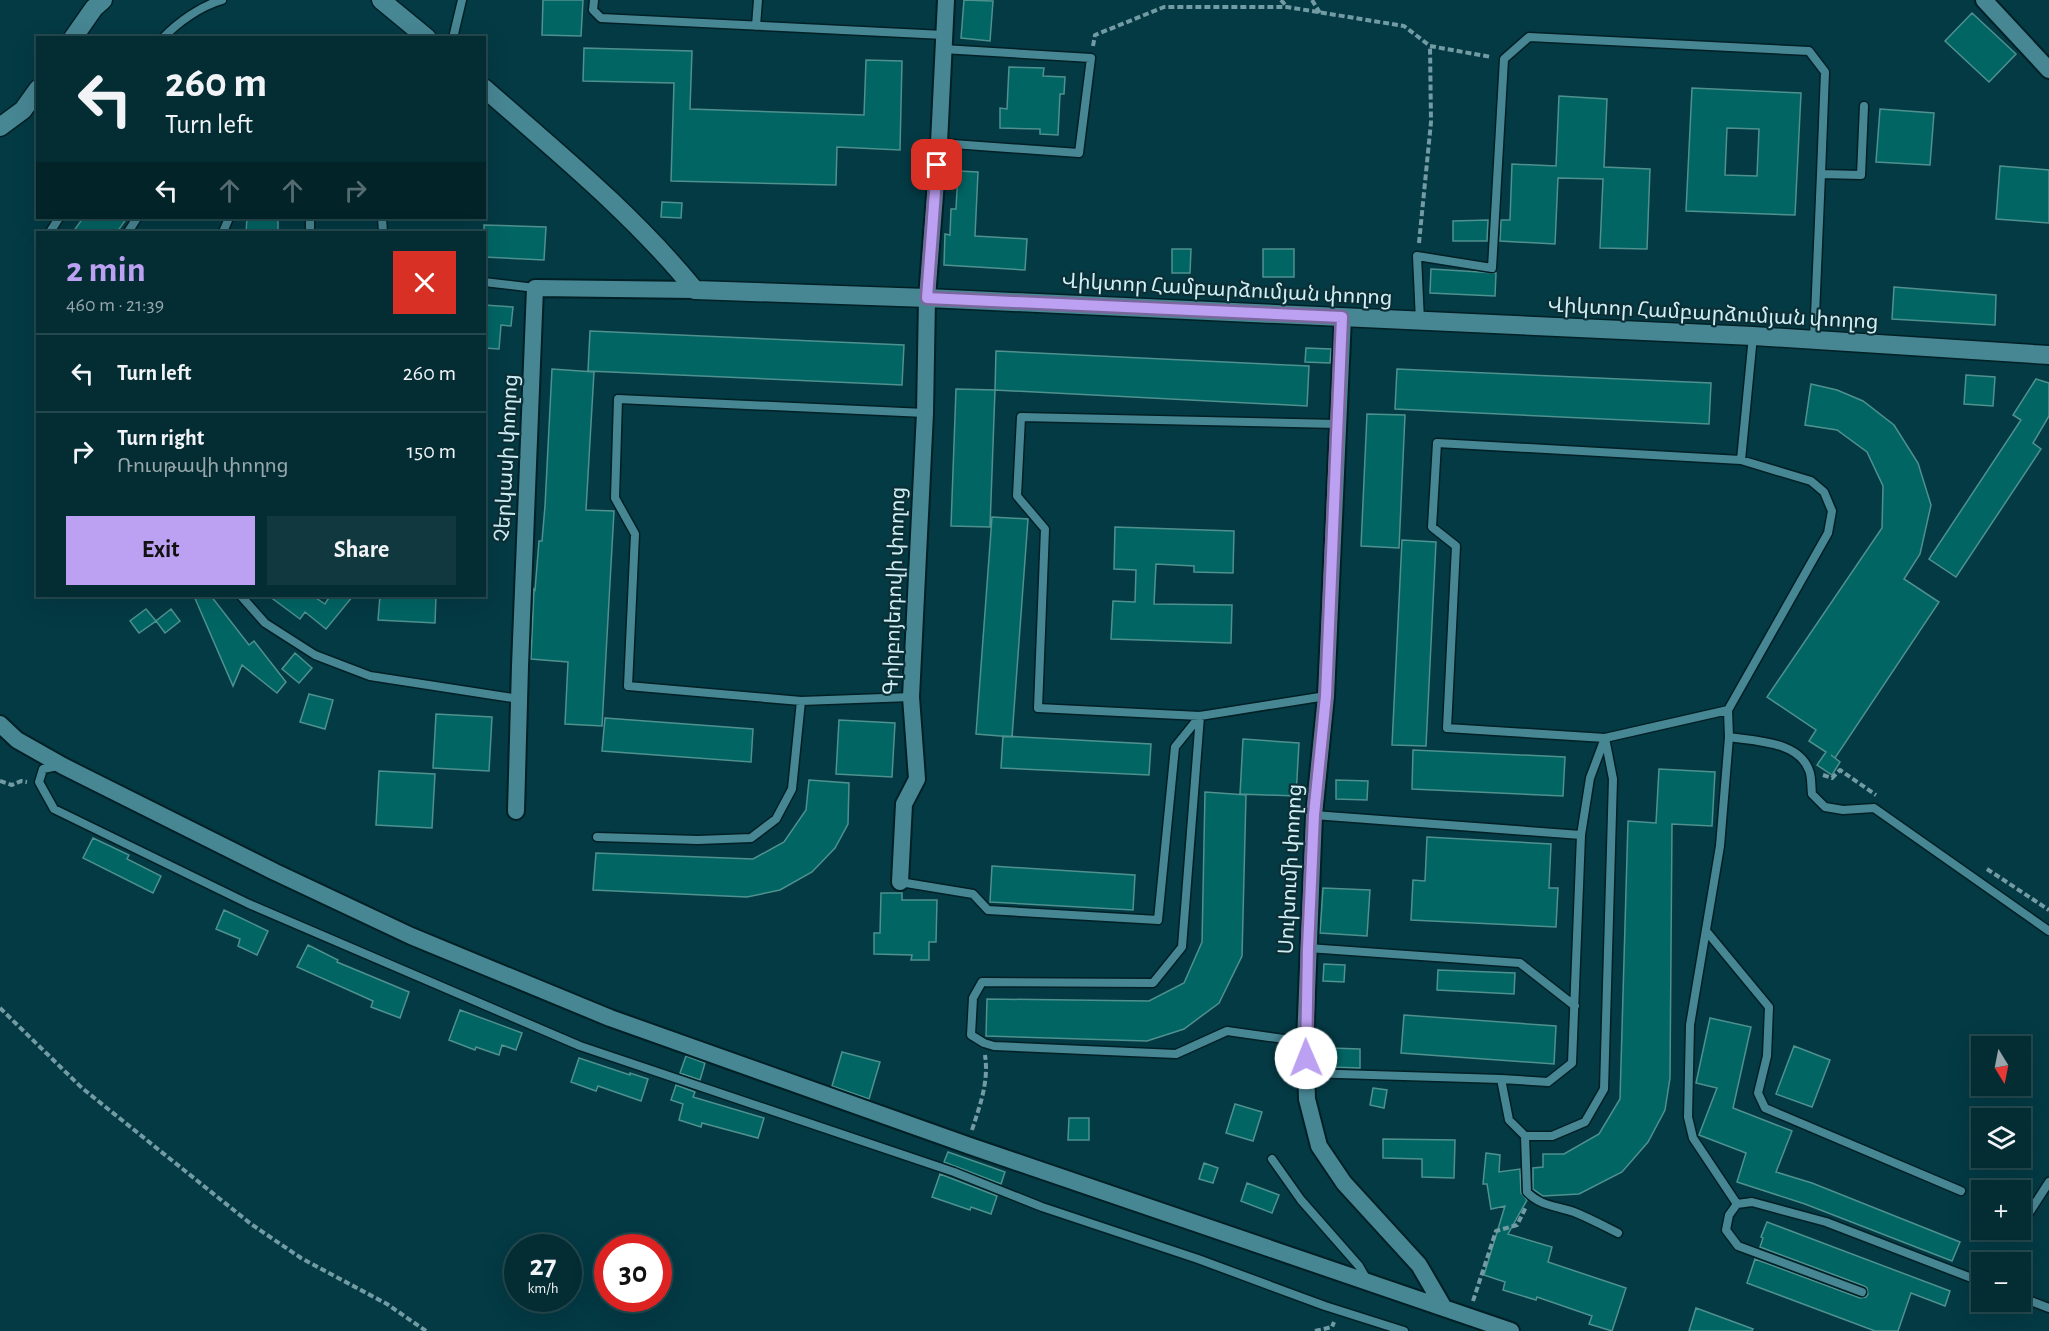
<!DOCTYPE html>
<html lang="en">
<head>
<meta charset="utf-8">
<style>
	body { margin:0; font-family:"Alegreya Sans","Noto Sans Armenian",sans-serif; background:#11383f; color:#f1f3f6; height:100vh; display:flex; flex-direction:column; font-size:22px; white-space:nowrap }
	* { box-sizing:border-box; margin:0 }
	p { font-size:20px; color:#97a7ac }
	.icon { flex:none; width:33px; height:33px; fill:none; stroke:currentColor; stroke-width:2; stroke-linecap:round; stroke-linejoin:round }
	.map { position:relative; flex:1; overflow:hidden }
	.side { position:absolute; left:36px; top:231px; width:450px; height:366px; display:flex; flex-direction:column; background:#032c33; border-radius:0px; box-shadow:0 6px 24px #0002,0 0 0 2px #24484e }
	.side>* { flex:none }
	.banner { position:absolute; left:36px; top:36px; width:450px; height:183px; border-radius:0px; box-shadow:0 6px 24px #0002,0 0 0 2px #24484e; background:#032c33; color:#f1f3f6; overflow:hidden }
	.needle { width:39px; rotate:170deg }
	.fabs { position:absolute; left:1971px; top:1036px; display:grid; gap:12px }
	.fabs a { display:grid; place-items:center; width:60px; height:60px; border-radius:0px; background:#032c33; box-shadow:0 6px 24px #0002,0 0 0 2px #24484e; font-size:30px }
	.speed { position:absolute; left:504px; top:1234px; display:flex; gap:12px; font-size:30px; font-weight:700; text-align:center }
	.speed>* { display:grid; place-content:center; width:78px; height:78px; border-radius:50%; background:#032c33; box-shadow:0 6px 24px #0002,0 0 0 2px #24484e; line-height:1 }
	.speed small { font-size:15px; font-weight:400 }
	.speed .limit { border:9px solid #d22; background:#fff; color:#111 }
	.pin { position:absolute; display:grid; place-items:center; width:51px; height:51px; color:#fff; margin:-26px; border-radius:12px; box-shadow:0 3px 9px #0006 }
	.me { position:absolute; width:66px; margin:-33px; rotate:359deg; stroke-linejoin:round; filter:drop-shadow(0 0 4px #0008) }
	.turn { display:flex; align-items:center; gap:21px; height:126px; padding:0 30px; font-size:27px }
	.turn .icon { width:78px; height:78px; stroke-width:2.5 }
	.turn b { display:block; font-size:42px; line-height:51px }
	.lanes { display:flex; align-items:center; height:57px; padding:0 30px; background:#0003; justify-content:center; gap:30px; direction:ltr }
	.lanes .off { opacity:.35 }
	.round { display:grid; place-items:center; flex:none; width:63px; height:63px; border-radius:0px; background:#11383f }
	.summary { display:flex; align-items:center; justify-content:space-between; height:102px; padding:0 30px }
	h1 { font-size:36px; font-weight:600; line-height:45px; color:#bca0f2 }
	.button { display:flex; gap:12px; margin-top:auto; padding:12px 30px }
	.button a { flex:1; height:69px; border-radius:0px; background:#bca0f2; color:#111; font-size:24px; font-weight:600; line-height:69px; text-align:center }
	.button a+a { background:#11383f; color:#f1f3f6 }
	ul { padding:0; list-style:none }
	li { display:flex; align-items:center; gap:18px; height:78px; padding:0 30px; border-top:2px solid #24484e }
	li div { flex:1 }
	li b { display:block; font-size:22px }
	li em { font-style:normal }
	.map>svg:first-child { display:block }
	.building { fill:#016564; stroke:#4f918f; stroke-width:1.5; fill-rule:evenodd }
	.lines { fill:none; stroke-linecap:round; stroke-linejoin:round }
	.lane-casing { stroke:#002026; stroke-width:11 }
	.street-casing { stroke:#002026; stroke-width:20 }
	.secondary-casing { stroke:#002026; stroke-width:21 }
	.path { stroke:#729ba4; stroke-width:4; stroke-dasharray:6 3; stroke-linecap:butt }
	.lane { stroke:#478693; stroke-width:8 }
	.street { stroke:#478693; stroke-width:16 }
	.secondary { stroke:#478693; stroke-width:18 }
	.route-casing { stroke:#7a689d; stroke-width:15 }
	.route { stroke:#bca0f2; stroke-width:10 }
	.labels { text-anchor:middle; stroke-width:4.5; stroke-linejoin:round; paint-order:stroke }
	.street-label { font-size:21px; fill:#ceedf5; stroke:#0c2f35 }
</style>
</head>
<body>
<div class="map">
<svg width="2049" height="1331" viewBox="0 0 2049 1331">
	<rect width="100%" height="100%" fill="#043a44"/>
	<path class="building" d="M543 0H583L581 36 542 35Z
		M964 0 993 1 990 41 961 38Z
		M1972 13 2016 54 1989 82 1945 41Z
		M584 48 692 51 690 109 864 115 866 60 902 61 900 150 837 147 836 185 671 181 674 83 583 81Z
		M1009 67 1044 68 1043 76 1065 77 1064 94H1060L1058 135 1040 134V129L1000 128V108L1007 109Z
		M1692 88 1801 93 1795 215 1686 211ZM1727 128 1759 129 1757 176 1725 175Z
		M1559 96 1607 99 1604 167 1650 169 1647 249 1600 248 1603 179 1558 178 1555 244 1500 241 1501 220H1510L1512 164 1556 166Z
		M1880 109 1934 113 1930 165 1876 162Z
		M2000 166 2049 170V223L1996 219Z
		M958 171 978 172 975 236 1027 239 1025 270 944 265 945 234 950 235 951 209H956Z
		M662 202 682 203 681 218 661 217Z
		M83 218H127L117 232H73Z
		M247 218H278V232H246Z
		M1488 220 1487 241H1453V221Z
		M484 225 546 227 544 260 484 257Z
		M1172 249H1191L1190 273H1172Z
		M1263 249H1294V277H1263Z
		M1431 269 1496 273 1495 296 1430 293Z
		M1894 287 1996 295 1995 325 1892 319Z
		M484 305 513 307 511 326 501 325 499 349 484 348Z
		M590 331 904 345 902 385 588 371Z
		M1306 348 1331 349 1330 363 1305 362Z
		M996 351 1309 366 1307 406 995 390Z
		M552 369 594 372 586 510 614 511 602 726 565 724 568 662 531 659 534 589 535 590 539 541H542L545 506Z
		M1397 369 1711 383 1709 424 1395 409Z
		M1966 375 1995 377 1993 406 1964 404Z
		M2036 379 2049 383V416L2033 443 2041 449 1956 577 1929 559 2021 420 2013 415Z
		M1811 384 1837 390 1863 401 1894 425 1918 463 1931 505 1920 554 1904 579 1939 602 1835 758 1831 755 1840 762 1832 775 1817 765 1826 752 1809 741 1816 730 1767 697 1882 528 1883 486 1867 452 1837 430 1805 425Z
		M956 389 995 390 990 527 951 526Z
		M1367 414 1405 415 1399 548 1361 546Z
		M992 517 1028 519 1012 737 976 734Z
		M1115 527 1234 531 1233 573 1194 572V566L1156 564 1154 604 1232 605 1231 643 1111 639 1113 601 1135 602 1136 570 1114 569Z
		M1402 540 1436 542 1426 746 1392 745Z
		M194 596H211L249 645 254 641 286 682 277 693 242 665 233 686Z
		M269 596H318L316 598 325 604 330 596H353L326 629 305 612 300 619Z
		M380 596H436L435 623 378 620Z
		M146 609 156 621 139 633 130 621Z
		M171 609 180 621 165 633 156 621Z
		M295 653 312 668 299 683 282 669Z
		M309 694 333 700 325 729 300 722Z
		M436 714 492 717 489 771 433 768Z
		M605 718 753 729 751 762 602 751Z
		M839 720 895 723 892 777 836 774Z
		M1003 736 1151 744 1149 775 1001 768Z
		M1243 739 1299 743 1296 796 1240 794Z
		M1413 750 1565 757 1563 796 1412 789Z
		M1659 769 1715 772 1712 826 1672 824 1670 1078 1665 1110 1648 1142 1622 1172 1579 1194 1543 1196 1533 1189V1168L1543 1167V1154H1564L1599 1134 1620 1099 1628 821 1656 823Z
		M379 771 435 774 432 828 376 825Z
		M809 780 849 783 848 824 835 848 812 872 780 890 747 897 593 890 596 853 753 859 784 842 806 810Z
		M1336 780 1368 781 1367 800 1336 799Z
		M1205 792 1246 795 1242 956 1219 1003 1184 1029 1147 1041 986 1036 987 999 1149 1001 1184 983 1202 942Z
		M1427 837 1551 844 1549 888H1558L1556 927 1411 920 1413 880 1425 881Z
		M93 838 129 855 127 859 161 876 153 893 83 858Z
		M992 866 1135 875 1133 910 990 902Z
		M1323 888 1370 890 1367 936 1320 933Z
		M881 893H902V900H937L936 942H929V960H911L912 955 874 954V933H880Z
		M224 910 268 931 257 955 238 946 240 939 216 929Z
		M308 945 338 960 337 962 409 992 400 1018 371 1007 373 1001 297 967Z
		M1324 964 1345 965 1344 982 1323 981Z
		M1438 970 1515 973 1514 994 1437 990Z
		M460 1010 522 1033 516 1050 502 1045 499 1055 476 1047 475 1050 449 1040Z
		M1404 1015 1556 1026 1554 1064 1401 1053Z
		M1710 1018 1751 1027 1733 1108 1792 1131 1776 1172 1812 1183 1960 1242 1952 1261 1805 1204 1737 1182 1746 1153 1699 1135 1717 1088 1696 1083Z
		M1794 1046 1830 1060 1812 1107 1776 1094Z
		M1330 1048 1360 1049V1068L1329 1067Z
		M842 1052 880 1062 869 1099 832 1086Z
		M686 1056 705 1063 700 1080 680 1073Z
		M579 1058 630 1075V1073L648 1079 641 1101 598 1086 596 1091 571 1082Z
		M676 1085 695 1092 693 1097 764 1118 758 1138 702 1123 701 1127 679 1120 683 1104 671 1100Z
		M1373 1088 1387 1090 1384 1108 1370 1105Z
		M1235 1104 1262 1112 1253 1141 1226 1133Z
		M1069 1118H1089V1140H1068Z
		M1383 1139 1455 1140 1454 1178 1422 1177V1159L1383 1158Z
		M948 1152 1005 1172 1001 1184 944 1162Z
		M1486 1153 1500 1155 1499 1172 1520 1169 1521 1193 1527 1200 1508 1234 1552 1247 1548 1262 1626 1288 1612 1331 1589 1324 1592 1316 1537 1297 1536 1300 1503 1290 1505 1282 1484 1275 1505 1206 1491 1209 1487 1184H1483Z
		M1204 1163 1218 1168 1213 1183 1199 1179Z
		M940 1174 997 1196 991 1214 971 1207 970 1210 932 1197Z
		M1247 1183 1279 1195 1272 1213 1241 1201Z
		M1767 1222 1950 1291 1945 1306 1911 1293 1898 1331H1875L1747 1283 1755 1259 1860 1298 1866 1297 1868 1294 1867 1288 1864 1286 1760 1247 1763 1238 1761 1237Z
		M1696 1308 1753 1329 1752 1331H1689Z"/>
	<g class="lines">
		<defs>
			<path id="lane" d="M594 0 593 10 601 18 944 35
				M756 26 758 0
				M163 38C178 22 201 6 222 0
				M453 38 462 0
				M939 143 1079 153 1091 58 943 49
				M382 218 383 232
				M50 232 59 218
				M128 232 137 218
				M223 232 229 218
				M310 232V218
				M484 282 535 288
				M1420 321 1417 256 1492 268 1504 59 1529 37 1809 51 1825 72 1821 174
				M1814 339 1821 174 1861 175 1864 106
				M1741 460 1753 336
				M241 596 265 623 315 655 370 676 519 699
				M1326 696 1200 716 1038 708 1045 529 1017 496 1021 417 1338 424
				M911 697 801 701 628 686 635 534 615 498 618 399 925 413
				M1728 710 1729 737C1755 741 1798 741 1809 770 1812 777 1811 787 1812 794L1825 807 1843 810 1874 808 2049 931
				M1200 716 1182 947 1153 983 982 982 973 998 971 1035 984 1043 994 1046 1176 1054 1227 1031 1305 1042
				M1729 737 1720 846 1690 1025 1688 1117 1693 1138 1737 1204 1729 1215 1726 1230 1738 1246 1862 1292
				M58 766 43 769 39 782 54 809 249 904 580 1046 954 1172 1042 1207 1198 1259 1325 1306 1404 1331
				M1314 815 1581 835
				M597 837 698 840 751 838 776 819 792 789 801 701
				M900 882 973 894 988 910 1158 920 1175 747 1200 716
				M1707 932 1769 1007 1767 1056 1758 1093 1765 1108 1961 1191
				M1308 948 1520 963 1575 1006
				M1307 1073 1501 1079 1509 1120 1525 1136H1552L1585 1122 1604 1089 1613 779 1605 738 1728 710 1828 533 1832 511 1824 492 1811 481 1741 460 1437 443 1432 527 1456 546 1447 728 1605 738 1590 778 1581 835 1572 1063 1548 1082 1501 1079
				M1525 1136 1527 1192C1540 1206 1557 1206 1574 1212 1589 1218 1604 1226 1618 1233
				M1272 1159 1301 1200 1359 1266 1367 1280
				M1737 1204 1752 1202 1826 1222 1982 1282
				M2020 1227 2049 1182
				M2020 1297 2049 1308"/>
			<path id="street" d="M1984 0 2049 70
				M1343 317 1326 696 1314 815 1305 1042 1307 1099 1319 1146 1344 1183 1419 1265 1444 1308
				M0 724 17 740 63 766 275 872 411 936 610 1018 967 1145 1511 1331
				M516 811 520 666 535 288 695 290
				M900 882 904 804 917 779 911 697 925 413 927 298 939 143 946 0"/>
			<path id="secondary" d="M381 0 427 38
				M73 38 94 8 103 0
				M484 88C558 153 633 214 695 290L927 298 1753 336 2049 355
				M0 127 23 110 38 89"/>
		</defs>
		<use href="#lane" class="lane-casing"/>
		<use href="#street" class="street-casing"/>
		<use href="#secondary" class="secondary-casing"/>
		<path class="path" d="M1281 0 1287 7
			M1312 0 1320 13
			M1093 46 1095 35 1164 7H1287L1404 26 1430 46 1491 57
			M1419 243 1431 122 1430 46
			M1823 775 1832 778 1840 770 1876 795
			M0 781 12 785 21 781 27 782
			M1987 869 2049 910
			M0 1008 82 1088 251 1224 301 1258 387 1304 426 1331
			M972 1130C980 1105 989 1082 985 1055
			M1473 1301 1496 1231 1517 1225 1526 1207
			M1315 1331 1332 1327 1334 1322"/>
		<use href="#lane" class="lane"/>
		<use href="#street" class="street"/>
		<use href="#secondary" class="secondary"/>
	</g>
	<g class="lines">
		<defs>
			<path id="route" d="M937 165 927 298 1342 317 1326 696 1314 815 1308 948 1306 1058"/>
		</defs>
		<use href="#route" class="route-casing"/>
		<use href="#route" class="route"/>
	</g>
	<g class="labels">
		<g class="street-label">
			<text transform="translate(1227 289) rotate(3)" y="7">Վիկտոր Համբարձումյան փողոց</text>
			<text transform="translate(1713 313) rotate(3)" y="7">Վիկտոր Համբարձումյան փողոց</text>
			<text transform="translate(506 458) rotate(-87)" y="7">Չերկասի փողոց</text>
			<text transform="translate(894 591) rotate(-88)" y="7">Գրիբոյեդովի փողոց</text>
			<text transform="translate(1290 869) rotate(-87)" y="7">Սուխումի փողոց</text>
		</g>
	</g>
</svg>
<div class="fabs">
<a><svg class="needle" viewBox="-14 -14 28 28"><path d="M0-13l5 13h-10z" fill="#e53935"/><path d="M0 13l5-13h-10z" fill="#97a7ac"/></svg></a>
<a><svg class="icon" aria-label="layers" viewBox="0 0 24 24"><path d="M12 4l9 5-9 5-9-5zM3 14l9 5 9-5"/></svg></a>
<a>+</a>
<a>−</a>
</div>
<div class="speed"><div>27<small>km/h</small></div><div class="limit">30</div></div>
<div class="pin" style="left:937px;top:165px;background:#d93025"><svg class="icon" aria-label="arrive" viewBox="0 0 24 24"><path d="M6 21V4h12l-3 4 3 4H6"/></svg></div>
<svg class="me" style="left:1306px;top:1058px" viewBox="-20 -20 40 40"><circle r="19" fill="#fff"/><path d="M0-13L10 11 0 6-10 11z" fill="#bca0f2"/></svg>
<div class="banner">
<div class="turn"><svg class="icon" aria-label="left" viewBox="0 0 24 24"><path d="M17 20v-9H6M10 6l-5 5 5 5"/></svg><div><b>260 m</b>Turn left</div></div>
<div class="lanes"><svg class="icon" aria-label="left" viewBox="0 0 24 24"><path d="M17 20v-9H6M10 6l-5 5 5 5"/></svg><svg class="icon off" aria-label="ahead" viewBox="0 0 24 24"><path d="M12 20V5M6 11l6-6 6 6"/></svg><svg class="icon off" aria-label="ahead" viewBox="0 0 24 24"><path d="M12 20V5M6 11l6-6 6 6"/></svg><svg class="icon off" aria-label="right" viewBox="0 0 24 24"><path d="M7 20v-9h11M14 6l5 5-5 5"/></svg></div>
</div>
<section class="side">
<div class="summary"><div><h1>2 min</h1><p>460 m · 21:39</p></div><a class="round" style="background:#d93025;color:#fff"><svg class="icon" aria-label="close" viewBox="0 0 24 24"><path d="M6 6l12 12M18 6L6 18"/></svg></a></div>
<ul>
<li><svg class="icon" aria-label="left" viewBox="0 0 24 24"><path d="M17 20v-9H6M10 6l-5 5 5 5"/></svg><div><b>Turn left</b></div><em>260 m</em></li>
<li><svg class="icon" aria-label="right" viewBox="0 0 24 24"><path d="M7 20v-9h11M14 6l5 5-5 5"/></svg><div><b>Turn right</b><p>Ռուսթավի փողոց</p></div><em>150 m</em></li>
</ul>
<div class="button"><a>Exit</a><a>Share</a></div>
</section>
</div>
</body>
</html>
